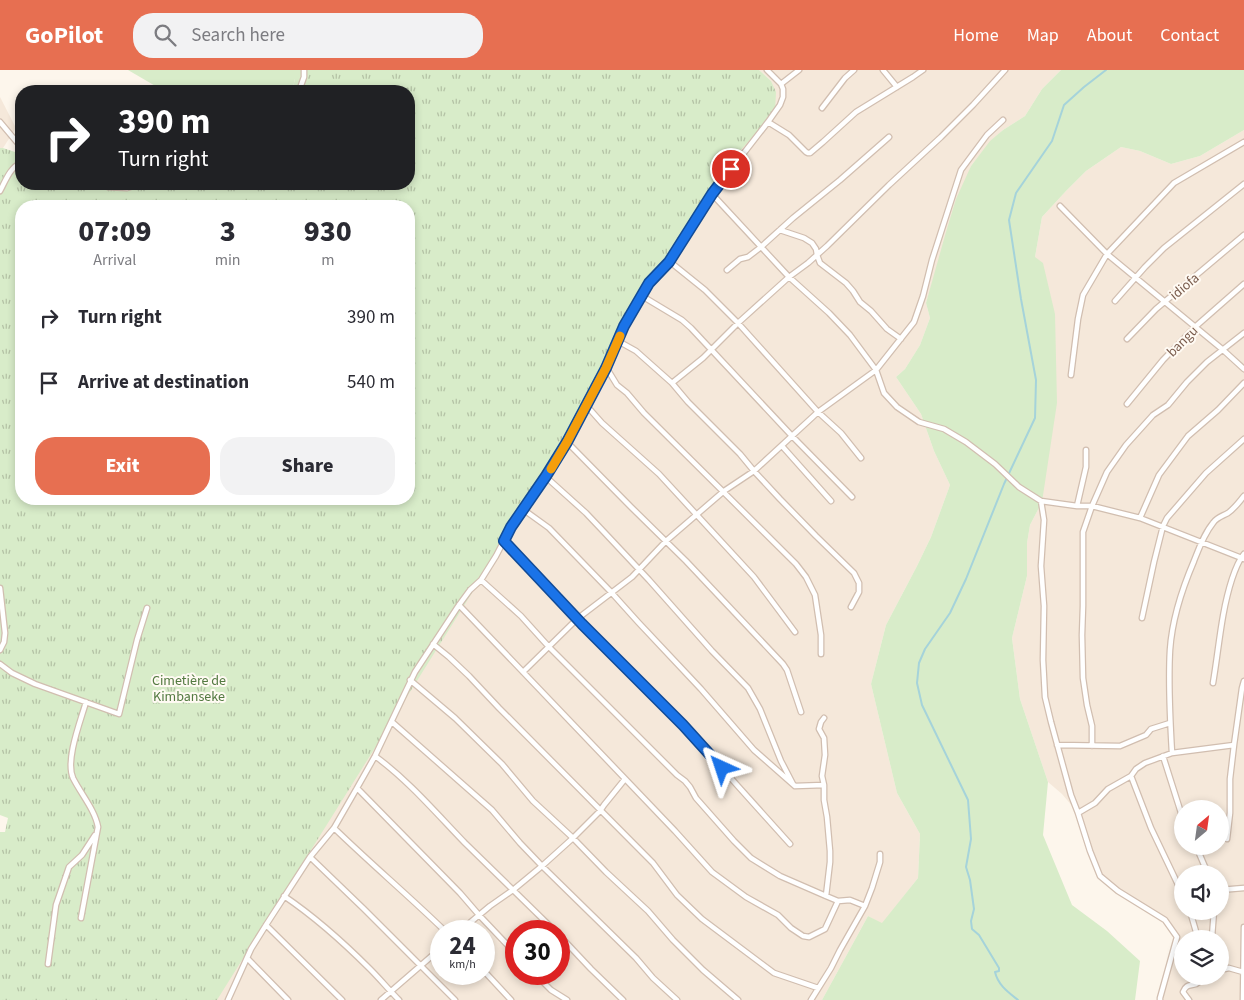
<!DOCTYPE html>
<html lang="en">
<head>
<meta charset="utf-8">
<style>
	body { margin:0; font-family:"Source Sans 3",sans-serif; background:#f2f2f3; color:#2b2b33; height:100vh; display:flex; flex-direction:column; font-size:19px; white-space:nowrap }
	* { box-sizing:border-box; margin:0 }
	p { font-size:16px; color:#7c7c81 }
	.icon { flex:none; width:28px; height:28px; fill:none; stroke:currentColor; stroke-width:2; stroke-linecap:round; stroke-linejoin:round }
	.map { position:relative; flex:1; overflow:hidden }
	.panel { position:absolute; left:15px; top:130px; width:400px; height:305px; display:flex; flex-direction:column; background:#fff; border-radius:20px; box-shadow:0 2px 8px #0003 }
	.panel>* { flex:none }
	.guide { position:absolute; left:15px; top:15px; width:400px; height:105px; border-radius:20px; box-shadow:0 2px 8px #0003; background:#202124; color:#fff; overflow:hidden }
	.needle { width:32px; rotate:29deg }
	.buttons { position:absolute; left:1174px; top:730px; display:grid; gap:10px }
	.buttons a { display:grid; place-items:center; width:55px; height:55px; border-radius:50%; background:#fff; box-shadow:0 2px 8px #0003; font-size:25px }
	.speed { position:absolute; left:430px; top:850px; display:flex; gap:10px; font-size:25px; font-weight:700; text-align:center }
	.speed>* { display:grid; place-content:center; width:65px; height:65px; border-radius:50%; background:#fff; box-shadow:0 2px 8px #0003; line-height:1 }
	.speed small { font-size:12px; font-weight:400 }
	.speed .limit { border:8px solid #d22; background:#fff; color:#111 }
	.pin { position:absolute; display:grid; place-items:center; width:42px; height:42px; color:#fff; margin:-21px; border:2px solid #fff; border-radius:50%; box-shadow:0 1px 5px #0007 }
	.me { position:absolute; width:55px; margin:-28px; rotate:318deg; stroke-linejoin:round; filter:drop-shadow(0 0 4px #0008) }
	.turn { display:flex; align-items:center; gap:18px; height:105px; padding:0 20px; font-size:22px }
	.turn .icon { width:65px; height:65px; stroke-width:2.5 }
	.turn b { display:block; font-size:35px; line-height:42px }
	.eta { display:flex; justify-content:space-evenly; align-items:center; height:85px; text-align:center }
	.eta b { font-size:30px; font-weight:800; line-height:35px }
	.action { display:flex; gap:10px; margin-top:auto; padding:10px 20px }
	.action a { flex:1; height:58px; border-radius:20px; background:#e76f51; color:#fff; font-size:20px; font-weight:800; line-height:58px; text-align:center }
	.action a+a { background:#f2f2f3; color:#2b2b33 }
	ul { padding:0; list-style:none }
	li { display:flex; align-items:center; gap:15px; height:65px; padding:0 20px }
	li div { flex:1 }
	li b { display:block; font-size:19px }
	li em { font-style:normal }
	header { display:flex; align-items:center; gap:30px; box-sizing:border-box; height:70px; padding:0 25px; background:#e76f51; color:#fff }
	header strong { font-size:24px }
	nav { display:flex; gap:28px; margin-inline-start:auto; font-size:18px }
	.search { width:350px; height:45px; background:#f2f2f3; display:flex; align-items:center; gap:12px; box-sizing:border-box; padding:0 18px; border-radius:20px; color:#7c7c81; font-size:19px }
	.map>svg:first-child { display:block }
	.residential { fill:#f5e8da; fill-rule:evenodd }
	.grass { fill:url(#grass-tufts); fill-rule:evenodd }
	.garden { fill:#d8ecc9 }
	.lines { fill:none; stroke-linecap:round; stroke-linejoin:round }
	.stream { stroke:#a5d3da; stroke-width:2 }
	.minor-casing { stroke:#d1beb0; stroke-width:7 }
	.minor { stroke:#fff; stroke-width:4.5 }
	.route-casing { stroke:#114b97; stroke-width:12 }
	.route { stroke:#1a73e8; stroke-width:9 }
	.slow { stroke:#f59e0b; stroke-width:9 }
	.labels { text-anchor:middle; stroke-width:4; stroke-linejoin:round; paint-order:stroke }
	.street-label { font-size:14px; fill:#7a5c4d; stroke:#fffaf3 }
	.park-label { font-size:14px; fill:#537a41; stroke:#fffaf3 }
</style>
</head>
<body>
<header>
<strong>GoPilot</strong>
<div class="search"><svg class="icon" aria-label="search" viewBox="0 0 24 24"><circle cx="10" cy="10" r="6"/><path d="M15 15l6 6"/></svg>Search here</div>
<nav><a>Home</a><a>Map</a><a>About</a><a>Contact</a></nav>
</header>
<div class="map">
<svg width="1244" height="930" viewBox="0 0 1244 930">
	<defs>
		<pattern id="grass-tufts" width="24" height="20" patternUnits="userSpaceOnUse" patternTransform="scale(1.25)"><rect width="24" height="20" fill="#d8ecc9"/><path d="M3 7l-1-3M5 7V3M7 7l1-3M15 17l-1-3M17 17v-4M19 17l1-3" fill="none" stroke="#b4c2a5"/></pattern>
	</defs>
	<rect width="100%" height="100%" fill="#fdf6ec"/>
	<path class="residential" d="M759 0H1061L1042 19 1025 46 1003 60 991 71 971 96 926 233 930 248 920 275 905 299 896 307 921 344 934 381 950 415 931 467 917 496 886 555 871 614 897 723 920 764 918 808 882 854 868 846 822 930H209L642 226 728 93 775 42 771 11ZM441 861H484V904H441ZM516 861H559V904H516Z
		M0 27 16 58 3 78H0Z
		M1244 60V930H1160L1177 867 1165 850 1118 821 1100 806 1078 743 1062 724 1048 712 1020 629 1012 568 1027 506V473L1030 455 1042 432 1035 187 1042 147 1066 121 1086 101 1121 77 1140 81 1171 94 1200 86ZM1182 739H1220V776H1182ZM1182 804H1220V841H1182ZM1182 869H1220V906H1182Z"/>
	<path class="grass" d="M295 0H759L771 11 776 22 775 42 729 93 716 118 669 191 649 213 624 256 567 372 524 440 217 930H0V762H5L8 748 0 745V78H3L21 84V114H118L124 115 127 114H409V21H292L295 9ZM21 136H409V429H21Z"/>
	<path class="garden" d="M128 0H295V9L292 21H164Z
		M1061 0H1244V60L1200 86 1171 94 1140 81 1121 77 1086 101 1066 121 1042 147 1035 187 1043 193 1055 244 1057 333 1042 432 1030 455 1027 473V506L1012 568 1020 629 1048 712 1043 765 1072 835 1107 861 1140 891 1135 930H822L868 846 882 853 918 808 920 764 897 723 871 614 886 555 917 496 931 467 950 415 934 381 921 344 896 307 905 299 920 275 930 248 926 233 946 162 956 129 971 96 990 71 1003 60 1025 46 1042 19Z"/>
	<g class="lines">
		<path class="stream" d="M1018 930C1008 922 998 915 995 902L999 901V898L979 865 972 859 971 851 974 839 970 810 966 797 971 769 968 730 922 635 917 613 919 593 925 579 950 543 966 509 1004 414 1035 348 1036 310 1021 229 1009 150 1016 123 1052 71 1064 35 1084 17 1106 0"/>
		<defs>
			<path id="minor" d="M883 0 897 17
				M781 14 799 0
				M299 21 304 7V0
				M822 38 845 8 854 0
				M0 52 21 77
				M768 52 789 65 806 82 808 83H810L823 72 856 42 913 7 923 0
				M100 114 108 117 127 118 140 114
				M0 121C5 112 10 97 21 93
				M712 124 789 207 829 243 850 265 876 300 884 323 897 337 919 352 944 359 966 372 995 394 1019 417 1041 431 1077 436H1092L1140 448 1244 489
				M1060 136 1107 184 1222 279 1244 299
				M780 160 804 168 812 173 816 179 817 185 820 193 846 213 853 221 860 232 871 241 887 259 901 269
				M669 191 705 220 738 253 818 342 841 363 861 388
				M727 200 740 189 748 187 761 177 793 148 840 110 889 67
				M642 226 682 250 691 258 792 366 852 427
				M1115 231 1145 197 1164 178 1244 114
				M1127 269 1156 239 1244 165
				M618 271 636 281 672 313 688 332 740 384 754 401 780 429 816 466 854 503 859 513V522L851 537
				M606 297 617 315 627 323 644 343 796 494 806 507 815 525 821 565V584
				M1071 305 1078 249 1083 225 1107 184 1174 113 1244 72
				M672 313 703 288 738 253 789 207 808 193 827 176 889 115 941 67 973 35 1005 0
				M1127 334 1163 290 1195 257 1244 214
				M586 335 602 353 659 404 754 507 795 562
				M567 372 631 437 686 491 783 594 787 600 801 642
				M782 376 831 431
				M546 407 586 443 604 462 649 510 712 581 748 618 760 639 781 691 793 714
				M1041 431 1044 450 1041 496 1044 536 1043 590 1045 627 1051 652 1071 725 1078 743 1090 781 1100 806 1118 821 1165 850 1177 867 1160 928V930
				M1077 436 1086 397V380
				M524 440 549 458 611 522 638 552 701 619 754 680 795 716 824 715
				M1140 448 1159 405 1188 366 1218 340 1244 313
				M504 471 582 554 683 655 790 774
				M481 510 521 546 549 577 677 705 685 711 690 717 696 728 734 771 751 788 780 806 826 826 838 831 850 830 865 836
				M0 518 5 563 4 572 0 580
				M459 535 675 761 712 802 746 827 778 845 791 858 803 866 809 867 825 859 838 831
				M1142 548 1154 492 1163 456 1167 448 1206 403 1244 369
				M433 574 449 587 469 606 499 638 653 793 677 825 702 849 774 903 818 918
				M0 594 12 603 35 614 119 644 137 570 147 538
				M523 602 577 549 632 507 666 471 724 421 754 401 818 342 876 300 914 252 923 226 932 190 961 100 987 65 1003 50
				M410 610 455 648 502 694 533 731 573 768 606 802 648 841 673 870 703 900 738 930
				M1213 613C1219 578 1221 543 1232 509 1235 500 1238 491 1244 484
				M824 648 821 652 819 659 824 668 825 685 822 706 824 715V730L827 747 830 781V792L826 826
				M392 652 492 740 520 773 542 796 636 888 653 908 677 930
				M1057 675 1120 676 1146 665 1151 659 1170 653
				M1092 676V656L1087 635 1083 608 1082 565 1083 536V462L1092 436 1107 402 1126 375 1153 345 1168 335 1187 312 1207 292 1244 263
				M1172 683C1170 649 1168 614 1170 580 1172 550 1182 519 1194 491 1199 478 1204 464 1213 453 1217 447 1223 446 1228 443 1235 438 1239 432 1244 426
				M375 686C409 711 436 743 465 773 495 802 525 832 555 861
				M1163 686 1182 746
				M1131 706 1151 758 1182 823
				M357 718 460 823 479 845 516 884
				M1078 743 1095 733 1108 719 1131 706 1136 699 1145 693 1172 683 1234 675
				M334 758C370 793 409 826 445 861
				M1227 769 1230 743V709L1234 675 1242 618 1244 611
				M1196 776 1208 804
				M310 787 364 839 455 930
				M1220 820 1244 818
				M284 826C315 847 343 872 370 899 380 909 389 920 399 930
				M1190 841 1197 865V869
				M81 848 98 757C95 740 81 724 73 708 65 690 81 650 86 632
				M266 855 342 930
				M460 861 490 836 513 820 542 796 573 768 600 741 604 735 625 709
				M559 865 591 899 623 930
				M1212 867 1214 841
				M1174 878 1182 884
				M248 889 288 930
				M48 894 56 835 68 800 69 797 82 785 95 765
				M1220 900 1229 898 1243 902
				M484 901 511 930
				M535 904 551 920 567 930
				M228 930 251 879 266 855 310 787 334 758 357 718 375 686 415 602 459 535 470 520 481 510 496 486 511 457 546 407 567 372 606 297 624 256 649 213 669 191 712 124 768 52 780 35 783 27V19L781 14 767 0
				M381 930 441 878
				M811 930 831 898 840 880 865 836 872 818 880 792V784
				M1189 930 1183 922C1186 914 1190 916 1196 914 1200 912 1203 908 1206 906
				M1243 930 1244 857"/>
		</defs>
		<use href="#minor" class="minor-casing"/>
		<use href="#minor" class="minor"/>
	</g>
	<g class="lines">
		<defs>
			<path id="route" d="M722 698 683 655 582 554 504 471 511 457 546 406 567 372 606 298 624 256 649 213 669 192 712 124 731 99"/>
		</defs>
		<use href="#route" class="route-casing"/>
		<use href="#route" class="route"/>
		<path class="slow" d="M551 399 567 372 606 298 620 266"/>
	</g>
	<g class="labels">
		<g class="street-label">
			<text transform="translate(1184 216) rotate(-40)" y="5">idiofa</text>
			<text transform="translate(1182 271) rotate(-45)" y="5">bangu</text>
		</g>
		<g class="park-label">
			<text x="189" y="615">Cimetière de<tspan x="189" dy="16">Kimbanseke</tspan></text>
		</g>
	</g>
</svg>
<div class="buttons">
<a><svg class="needle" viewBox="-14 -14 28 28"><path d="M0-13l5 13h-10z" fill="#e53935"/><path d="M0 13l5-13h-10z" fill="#7c7c81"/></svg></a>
<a><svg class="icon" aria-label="sound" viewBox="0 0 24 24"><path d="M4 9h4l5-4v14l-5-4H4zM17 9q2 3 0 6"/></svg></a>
<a><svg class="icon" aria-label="layers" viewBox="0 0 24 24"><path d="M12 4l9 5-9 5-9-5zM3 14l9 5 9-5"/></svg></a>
</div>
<div class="speed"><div>24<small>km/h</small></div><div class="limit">30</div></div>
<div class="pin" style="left:731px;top:99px;background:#d93025"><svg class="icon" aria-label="arrive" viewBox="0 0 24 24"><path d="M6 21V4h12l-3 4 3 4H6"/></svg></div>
<svg class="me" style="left:722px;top:698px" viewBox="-20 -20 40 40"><path d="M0-17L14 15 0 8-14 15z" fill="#1a73e8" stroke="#fff" stroke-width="4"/></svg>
<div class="guide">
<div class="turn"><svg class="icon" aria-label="right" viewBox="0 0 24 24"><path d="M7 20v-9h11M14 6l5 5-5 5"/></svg><div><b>390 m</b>Turn right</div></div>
</div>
<section class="panel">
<div class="eta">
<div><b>07:09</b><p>Arrival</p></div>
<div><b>3</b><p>min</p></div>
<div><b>930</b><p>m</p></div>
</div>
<ul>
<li><svg class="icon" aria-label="right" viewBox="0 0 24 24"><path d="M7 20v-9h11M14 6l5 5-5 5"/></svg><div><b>Turn right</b></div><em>390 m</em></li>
<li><svg class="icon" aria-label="arrive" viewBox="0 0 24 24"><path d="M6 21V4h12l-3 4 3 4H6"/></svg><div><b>Arrive at destination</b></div><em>540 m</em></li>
</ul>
<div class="action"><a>Exit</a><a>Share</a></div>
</section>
</div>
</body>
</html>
